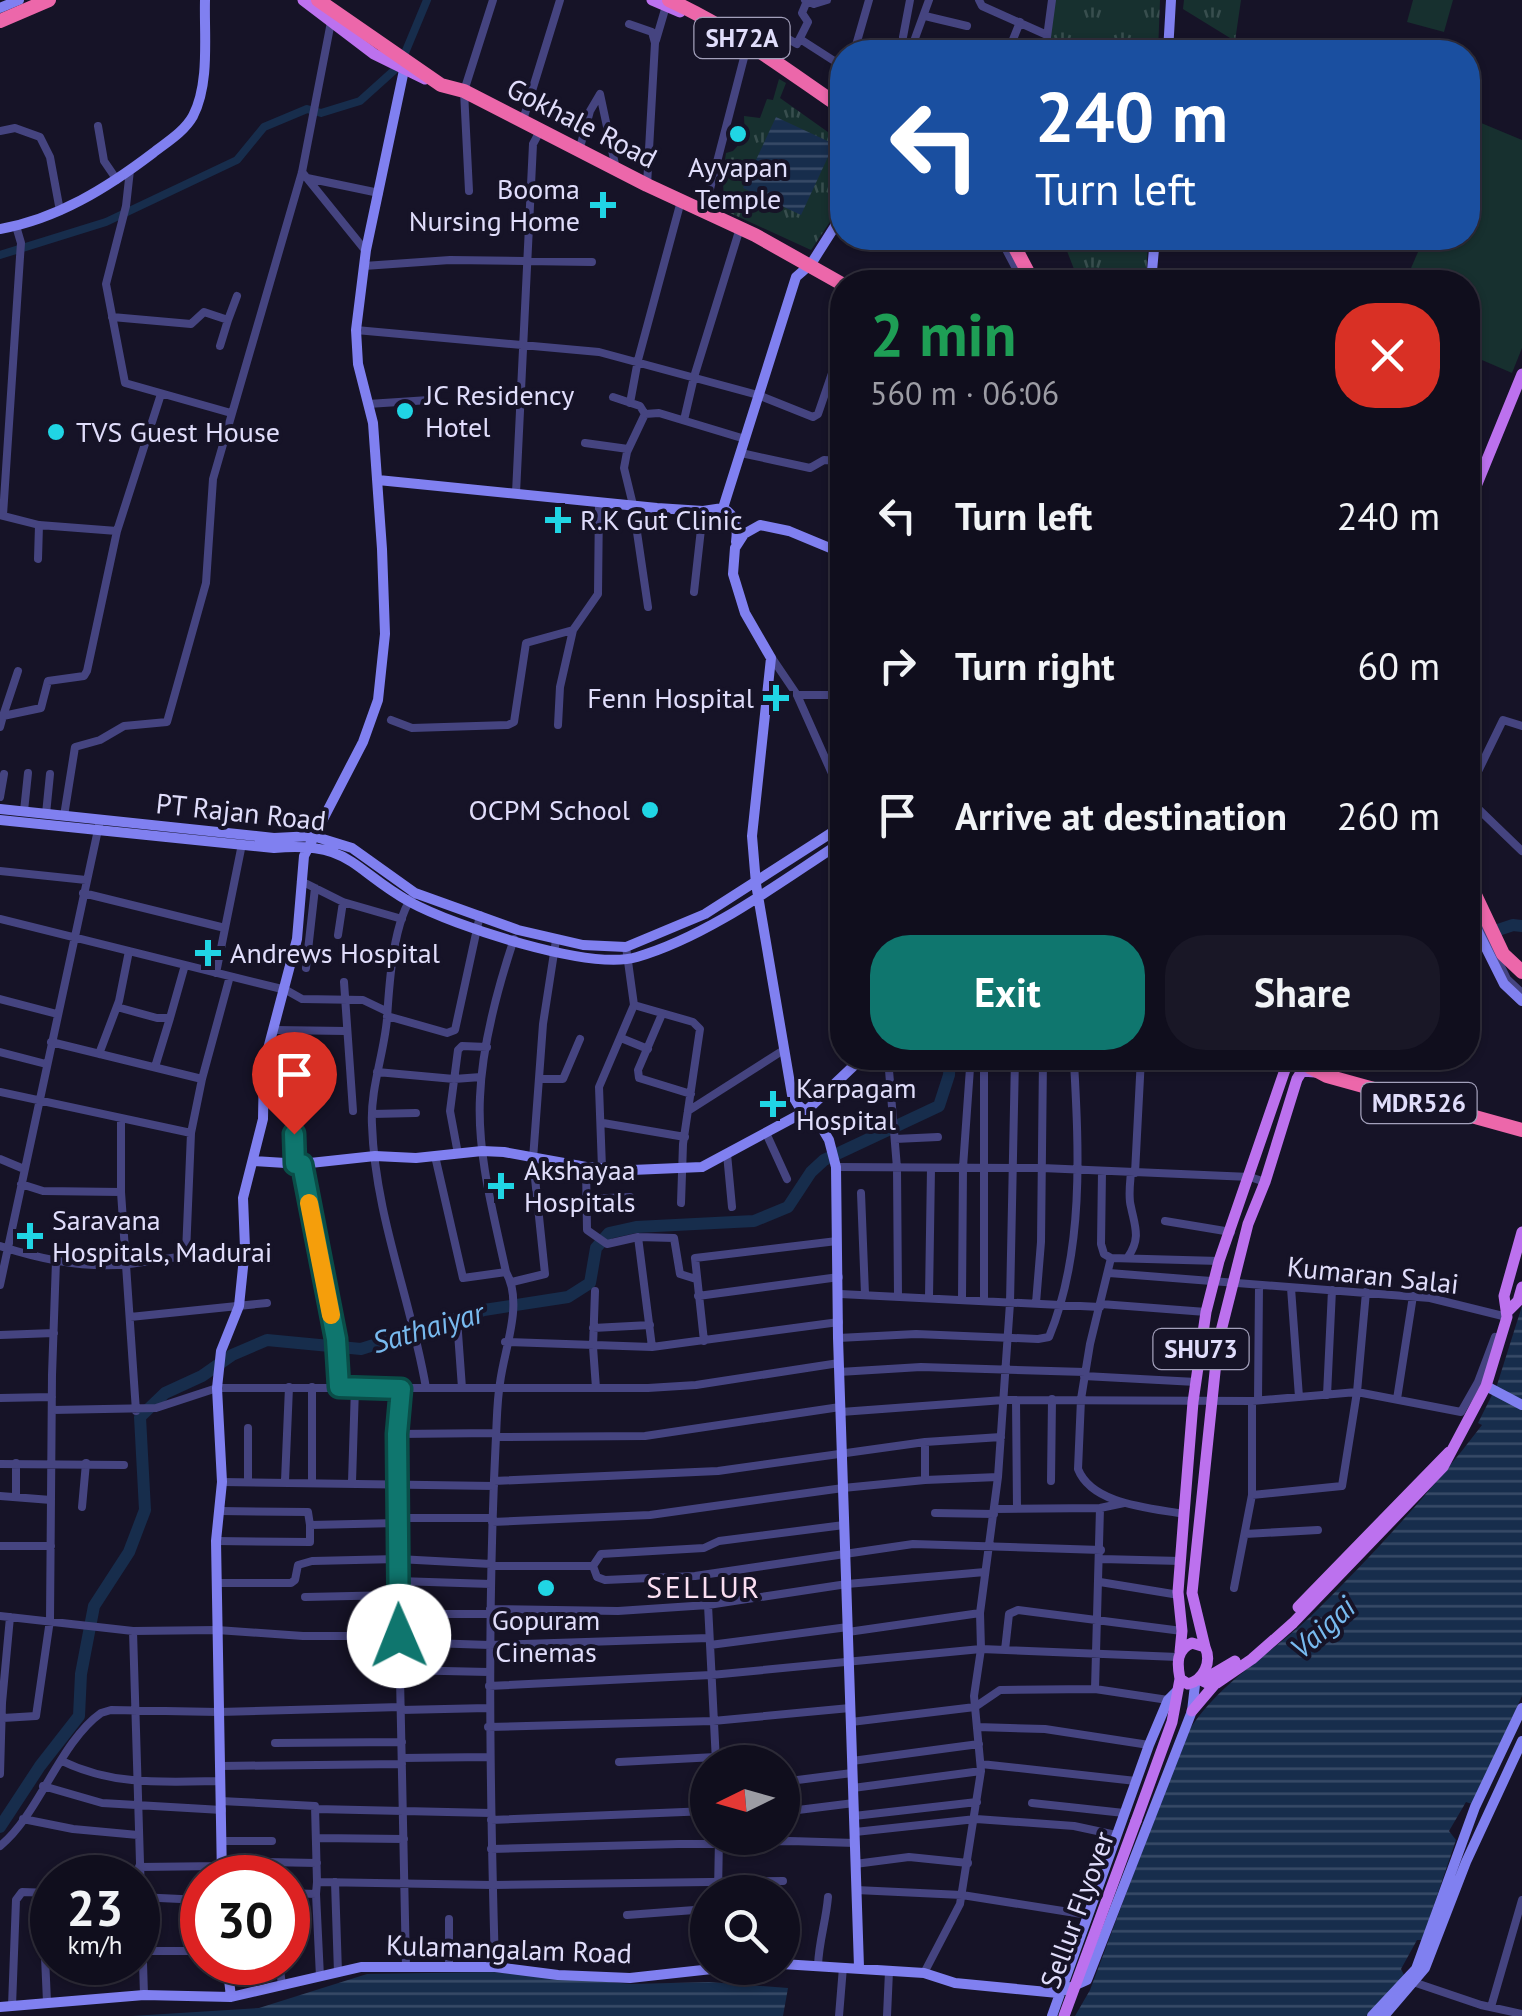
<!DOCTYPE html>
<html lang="en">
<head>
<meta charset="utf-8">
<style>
	body { margin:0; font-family:"PT Sans",sans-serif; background:#191726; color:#f1f3f6; height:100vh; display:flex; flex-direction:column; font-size:38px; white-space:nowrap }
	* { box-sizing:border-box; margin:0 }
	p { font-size:32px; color:#9c9ca4 }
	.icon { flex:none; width:55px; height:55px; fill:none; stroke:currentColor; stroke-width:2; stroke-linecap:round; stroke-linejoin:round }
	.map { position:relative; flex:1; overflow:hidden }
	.drawer { position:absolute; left:830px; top:270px; width:650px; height:800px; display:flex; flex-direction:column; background:#100e1d; border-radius:40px; box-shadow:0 2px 8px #0004,0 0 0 2px #302e3b }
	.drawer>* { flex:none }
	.guide { position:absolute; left:830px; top:40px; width:650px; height:210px; border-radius:40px; box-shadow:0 2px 8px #0004,0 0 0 2px #302e3b; background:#1a4fa0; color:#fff; overflow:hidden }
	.needle { width:65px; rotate:265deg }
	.controls { position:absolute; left:690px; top:1745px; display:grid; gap:20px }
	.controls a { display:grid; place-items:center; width:110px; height:110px; border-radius:50%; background:#100e1d; box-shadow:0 2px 8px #0004,0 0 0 2px #302e3b; font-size:50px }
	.speed { position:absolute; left:30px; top:1855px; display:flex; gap:20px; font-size:50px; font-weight:700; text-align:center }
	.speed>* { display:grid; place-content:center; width:130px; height:130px; border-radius:50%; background:#100e1d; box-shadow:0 2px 8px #0004,0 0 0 2px #302e3b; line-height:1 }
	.speed small { font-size:25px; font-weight:400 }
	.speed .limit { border:15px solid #d22; background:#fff; color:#111 }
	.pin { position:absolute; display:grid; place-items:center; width:85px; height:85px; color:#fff; margin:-102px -42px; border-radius:50% 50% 50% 0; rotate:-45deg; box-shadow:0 0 10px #0007 }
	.pin .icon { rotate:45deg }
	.me { position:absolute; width:110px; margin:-55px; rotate:359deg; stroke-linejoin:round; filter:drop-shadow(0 0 8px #0008) }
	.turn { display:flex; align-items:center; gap:35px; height:210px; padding:0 40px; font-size:45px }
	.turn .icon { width:130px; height:130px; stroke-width:2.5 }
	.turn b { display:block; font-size:70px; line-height:85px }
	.round { display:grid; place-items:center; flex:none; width:105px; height:105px; border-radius:40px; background:#191726 }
	.head { display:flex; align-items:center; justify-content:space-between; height:170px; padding:0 40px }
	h1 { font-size:60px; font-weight:700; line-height:75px; color:#1e9e55 }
	.primary-button { display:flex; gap:20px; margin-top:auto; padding:20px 40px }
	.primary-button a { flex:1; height:115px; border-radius:40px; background:#0f766e; color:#fff; font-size:40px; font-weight:700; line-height:115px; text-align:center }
	.primary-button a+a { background:#191726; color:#f1f3f6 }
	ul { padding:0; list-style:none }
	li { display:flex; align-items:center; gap:30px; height:150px; padding:0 40px }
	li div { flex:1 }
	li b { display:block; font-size:38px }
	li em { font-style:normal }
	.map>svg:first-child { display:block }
	.green { fill:#17302f }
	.park { fill:url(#park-tufts) }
	.water { fill:url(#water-rules) }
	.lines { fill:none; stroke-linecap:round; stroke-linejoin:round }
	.canal { stroke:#172d4c; stroke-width:8 }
	.river { stroke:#172d4c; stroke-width:12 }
	.street { stroke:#454480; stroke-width:8 }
	.secondary { stroke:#8080f0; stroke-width:10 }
	.primary { stroke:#bc71ee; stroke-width:11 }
	.highway { stroke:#ec67aa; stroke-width:14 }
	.primary-bridge { stroke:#bc71ee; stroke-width:11 }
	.route-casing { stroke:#0a4d48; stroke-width:25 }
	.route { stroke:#0f766e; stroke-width:18 }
	.slow { stroke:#f59e0b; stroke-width:18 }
	.poi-dot { fill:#20d5e4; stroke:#161327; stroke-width:4 }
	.labels { text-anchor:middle; stroke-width:8; stroke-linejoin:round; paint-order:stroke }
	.shield { fill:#161327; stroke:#a3a0bb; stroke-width:2.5 }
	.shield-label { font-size:25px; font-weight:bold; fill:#e0ddfb }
	.street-label { font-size:28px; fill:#e0ddfb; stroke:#161327 }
	.poi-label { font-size:28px; fill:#e0ddfb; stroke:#161327; text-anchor:start }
	.water-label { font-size:30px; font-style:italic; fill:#78baef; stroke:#161327 }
	.neighbourhood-label { font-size:30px; letter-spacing:2.5px; fill:#fbdff2; stroke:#161327 }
</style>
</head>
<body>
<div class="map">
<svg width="1522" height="2016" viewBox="0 0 1522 2016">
	<defs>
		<pattern id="park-tufts" width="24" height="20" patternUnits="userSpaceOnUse" patternTransform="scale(2.5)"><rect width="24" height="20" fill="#17302f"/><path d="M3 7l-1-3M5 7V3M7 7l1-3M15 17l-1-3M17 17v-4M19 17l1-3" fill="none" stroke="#384e4e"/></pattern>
		<pattern id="water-rules" width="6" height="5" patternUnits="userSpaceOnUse" patternTransform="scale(2.5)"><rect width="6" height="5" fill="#172d4c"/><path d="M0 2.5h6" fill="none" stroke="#384b67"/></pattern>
	</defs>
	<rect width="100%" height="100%" fill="#161327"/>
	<path class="green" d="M1413 0H1453L1444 32 1407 22Z
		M1474 120 1522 140V348L1512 373 1468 354V282H1405L1424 238H1468V135Z"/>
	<path class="park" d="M1055 0H1160L1158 52H1048Z
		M1184 0H1241L1235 41 1183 9Z
		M779 79 786 83 780 98 842 142V204L811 250 730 213C720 194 723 174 726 153L733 151 745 138 744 116 760 118 767 99 773 100Z
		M1062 238H1148L1146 282H1079Z"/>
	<path class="water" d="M776 117 834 144 801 215 743 188Z
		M1522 1306V1696L1472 1804 1466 1802 1449 1831 1456 1840 1422 1940H1417L1401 1969 1405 1977 1366 2016H1075L1090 1990 1184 1739C1214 1685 1268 1657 1311 1616 1371 1557 1431 1492 1482 1425L1478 1423 1497 1385Z
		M493 1972 632 1984 709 1982 788 1988 783 2016H132L259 2008 367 1974Z"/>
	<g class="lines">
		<path class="canal" d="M0 255 106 222 237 160 264 127 307 109 321 113 360 101 400 65 427 0"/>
		<path class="river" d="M1468 940 1513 925 1522 926
			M0 1827 40 1766 79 1716 81 1674 94 1606 129 1552 145 1510 140 1417 165 1393 202 1376 232 1355 267 1340 361 1349 484 1310 568 1297 590 1283 596 1248 609 1233 636 1227 754 1221 788 1207 811 1172 824 1160 939 1106 949 1075 950 1058"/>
		<path class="street" d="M805 0 814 4 827 0
			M979 0 982 6 1047 35
			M925 16 967 26
			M629 24 652 32 655 43 647 185
			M903 37 910 0
			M800 39 842 66
			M656 40 666 6
			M854 52 869 0
			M910 52 929 0
			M1008 52 1020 22
			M1045 52 1052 0
			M771 56 783 36 797 44 808 22 802 13 807 1
			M833 102 842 80
			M523 120 560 0
			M98 126 104 161 117 180
			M0 131 15 128 40 137 50 157 60 211
			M579 151 590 111 600 94 616 169
			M130 170 126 206 106 284 125 383 231 413
			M302 172 365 250
			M307 178 379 193
			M469 191 464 91 493 0
			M704 212 746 50
			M1000 238 1023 282
			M364 266 450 260 592 262
			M112 317 191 324 204 312 228 320 237 296
			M356 330 599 352 758 395 813 417 818 414 842 344
			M220 346 228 320
			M613 397 640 406 645 414
			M630 403 638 360 681 201
			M368 404 429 400
			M684 420 694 377 740 228
			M585 443 628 449
			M741 453 810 468 824 460 842 461
			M516 493 533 144 540 131
			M0 515 39 525 117 531
			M3 515 20 257 21 243 16 226
			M38 559 39 525
			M694 592 703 511
			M648 607 633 505 624 468 627 452 645 414 659 413 745 439
			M772 658 797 695 842 796
			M797 695H842
			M841 695V649
			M3 716 18 671
			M391 720 412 728 508 725 514 722 526 643 573 630
			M558 725 560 687 573 630 598 594 599 502
			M0 727 3 716 41 708 48 681 84 676 87 671 117 531 161 394
			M1468 792 1503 720 1522 726
			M0 797 4 774
			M1468 799 1522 851
			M24 811 28 773
			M46 814 50 774
			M64 816 75 747 100 740 124 726 167 722 206 583 213 479 302 172 331 22
			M0 871 86 880
			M301 881 343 902 402 919
			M83 893 225 928
			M415 893C393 918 389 986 387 1019 384 1054 370 1089 372 1125 375 1216 411 1299 426 1388
			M1468 897 1507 979 1522 993
			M0 919 286 990 302 999 363 1000 386 1011
			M338 935 343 902
			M306 968 315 888
			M216 973 242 844
			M344 982 353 1111
			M0 999 57 1014
			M634 1005 693 1022 700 1029 683 1144 681 1203
			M117 1007 157 1018H170L185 965
			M662 1014 638 1070 639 1078 691 1094
			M387 1016 447 1033 455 1030 480 915
			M274 1030 346 1031
			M621 1038 648 1049
			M51 1042 202 1079
			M0 1052 46 1064
			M99 1054 119 1001 129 951
			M888 1058 897 1168 898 1296
			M984 1058V1301
			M1166 1065 1285 1068
			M155 1067 170 1018
			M377 1072 454 1079 481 1077
			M292 1076 295 1164
			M539 1079H563L580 1039
			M0 1092 191 1133
			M688 1111 782 1051
			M372 1114 416 1113
			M121 1119V1192L136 1411
			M603 1123 685 1137
			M766 1133 787 1179
			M895 1139 938 1137
			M458 1154 450 1111 458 1050 462 1046 487 1047
			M727 1154 732 1207
			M435 1156 463 1278 506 1272
			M0 1159 24 1169
			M301 1164 335 1339 339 1387
			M586 1167 587 1230 607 1244 638 1237 652 1347
			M836 1167 1042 1168 1250 1177 1265 1182
			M602 1168 599 1087 634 1005 626 947
			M1102 1171 1101 1244 1104 1254 1111 1258 1090 1344 1081 1399 1078 1469C1092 1505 1151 1508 1184 1514
			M1135 1173 1141 1058
			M21 1184 43 1191 121 1192
			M861 1193 865 1294
			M585 1199 630 1197
			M1165 1221 1231 1232
			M638 1237 674 1238 680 1274 696 1279
			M0 1246C40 1259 87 1269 129 1264 168 1259 206 1252 245 1248
			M186 1253 191 1133 202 1079 230 976
			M1128 1257C1141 1238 1135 1227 1131 1207 1128 1197 1130 1184 1131 1172
			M1111 1258 1219 1261
			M1109 1273 1430 1298 1507 1317
			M512 1282 545 1274 533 1159 543 1024 556 940
			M0 1285 99 825
			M1291 1288 1299 1397
			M595 1291 593 1347 596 1388
			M840 1294 1100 1307
			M698 1296 839 1277
			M929 1297 931 1168
			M962 1299 963 1167 970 1068
			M1036 1303 1041 1242 1043 1058
			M1101 1304 1206 1312
			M130 1317 267 1303
			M457 1319 462 1388
			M593 1328 650 1325
			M0 1335 54 1333
			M838 1338 916 1334 1038 1339 1049 1337C1084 1252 1079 1152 1074 1062
			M704 1341 695 1258 837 1241
			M505 1342 652 1347 839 1322
			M839 1372 921 1367 1085 1372
			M1084 1376 1196 1382
			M312 1387V1482
			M401 1389 397 1434 398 1581 406 1967
			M1327 1395 1332 1290
			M0 1398 52 1397
			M1397 1399 1413 1296
			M1016 1400 1017 1508
			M1258 1400 1259 1286
			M52 1410 156 1408 217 1388H648L696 1385 839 1363
			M841 1412 1004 1400 1252 1401 1357 1392 1461 1412 1478 1382 1495 1337
			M397 1434 496 1433
			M496 1437 645 1436 840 1407
			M925 1442V1480
			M16 1463V1497
			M0 1464 124 1465
			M248 1481V1428
			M285 1481 289 1387
			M494 1481 718 1471 925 1442 1001 1437
			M1051 1481 1052 1399
			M222 1482 494 1486
			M352 1482 355 1387
			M1252 1495 1342 1486 1357 1392 1366 1292
			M0 1496 51 1500
			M82 1507 86 1463
			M994 1509 1100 1508 1124 1503
			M220 1511 308 1512 310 1525
			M935 1513 994 1514
			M398 1518H492
			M492 1522 650 1515 843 1488 925 1480 998 1477
			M844 1525 719 1541 704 1548 601 1554 593 1566 597 1577 605 1580 695 1576 913 1544 1101 1550
			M1245 1534 1318 1530
			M216 1541 310 1542V1525L398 1523
			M0 1546H51
			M1101 1559 1181 1561
			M491 1566H593
			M398 1581 491 1584
			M1100 1582 1179 1595
			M217 1583H291L295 1580 298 1565 312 1561 398 1559 491 1564
			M1234 1588 1252 1495V1401
			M305 1597 398 1595
			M708 1605 716 1762
			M490 1609 618 1611 708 1605 847 1584 985 1572
			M399 1614H490
			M0 1616 133 1631 217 1630 303 1636H399
			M133 1631 144 1995
			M848 1632 980 1613
			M399 1642 490 1645 709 1638
			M710 1645 848 1627
			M1005 1650 1009 1614 1018 1610 1182 1631
			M400 1670 489 1672
			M489 1686 711 1675 981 1649 1178 1657
			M1095 1689 1168 1700
			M401 1710 488 1708
			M3 1718 36 1716 50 1620 52 1375 56 1261
			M851 1722 975 1707 1000 1690 1095 1689 1100 1508
			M488 1727 713 1721 850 1708
			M977 1727 1045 1729 1149 1745
			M275 1743 402 1742
			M402 1758 489 1757
			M62 1761C113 1786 165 1782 221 1781
			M852 1761 979 1744
			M619 1762 716 1757
			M981 1764 1136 1781
			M221 1766 402 1764
			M0 1774 2 1703 10 1617
			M782 1782 852 1773
			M43 1786 102 1803 222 1810
			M853 1788 981 1771
			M221 1801 315 1806 317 1882
			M1032 1803 1124 1813
			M316 1809 491 1813
			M782 1812 854 1803
			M854 1816 977 1802
			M23 1819 73 1829 138 1835
			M491 1820 708 1811
			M855 1832 976 1819 1074 1826 1116 1835
			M317 1838 404 1839
			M222 1841H272
			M0 1846C38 1816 60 1742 101 1713L111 1710 219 1712 401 1707
			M491 1849 790 1841 855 1843
			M222 1861 317 1863
			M855 1864 909 1857 968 1863
			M139 1867 222 1866
			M335 1882 338 1973
			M856 1890 962 1895 1088 1915
			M718 1892 719 1838
			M288 1893 316 1894 317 1882 493 1885 783 1881
			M316 1894 320 1977
			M138 1897 202 1900
			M627 1915 708 1909
			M449 1919V1967
			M138 1951H202
			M279 1962 282 1985
			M818 1965C819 1941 826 1921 828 1897
			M495 1967C490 1790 487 1613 496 1436 497 1418 497 1401 500 1383 504 1349 524 1304 506 1272 494 1216 477 1155 480 1097 482 1045 498 987 514 939
			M924 1973 960 1904 981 1771 974 1696 981 1649 980 1613 998 1477 1010 1303 1015 1058
			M1416 1983 1481 2005 1522 2014
			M47 2002 44 1934 47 1929H52
			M12 2006 16 1900 22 1892 52 1893
			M1491 2007 1522 1900
			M839 2016 843 1967
			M887 2016 889 1971"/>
		<path class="secondary" d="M0 8 19 0
			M1168 52 1171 0
			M0 229C57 219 107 188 153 153 167 142 184 132 193 116 210 83 204 36 205 0
			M1151 282 1155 238
			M378 480 657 508 703 511 723 508 796 277 811 264 842 215
			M723 508C737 517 738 526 736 542
			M842 553 789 531 760 525 744 534 735 548 733 574 745 613 771 658 752 836 756 884 792 1095 798 1105 819 1123 829 1140 836 1167 838 1338 859 1967
			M0 809 274 838 313 836 352 848 415 893 518 930 583 945 626 947 705 914 842 826
			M0 820 274 848C351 841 351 869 410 902 454 926 589 971 637 957 709 936 780 882 842 842
			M1468 912 1504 984 1522 1001
			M253 1161 301 1164 375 1156 416 1158 482 1151 504 1152 586 1167 632 1170 702 1167 806 1111 862 1058
			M1486 1386 1522 1405
			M222 1878 216 1541 222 1482 217 1388 221 1351 239 1306 245 1248 243 1198 263 1119 264 1064 297 939 304 856 363 742 378 700 385 634 382 549 373 423 358 364 356 330 366 250 404 70
			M227 1962 231 1997
			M782 1964 924 1973 955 1983 1058 1993 1087 1980 1192 1711 1195 1685
			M0 2007 144 1995 231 1997 361 1967H495L558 1975 630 1978 721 1968
			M1052 2016 1149 1745 1168 1700 1178 1690
			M1372 2016 1416 1969 1475 1807 1522 1708
			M1384 2016 1425 1968 1466 1862 1522 1741"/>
		<path class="primary" d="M303 0 374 54 425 79
			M652 0 680 12
			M1468 506 1522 374
			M1508 1311 1518 1301 1522 1287
			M1298 1607 1449 1452
			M1192 1643 1205 1647C1212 1662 1204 1680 1188 1684L1180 1679C1177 1664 1176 1649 1192 1643Z
			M1205 1647 1192 1593 1218 1343 1248 1224 1265 1182 1297 1079 1302 1071 1315 1072
			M1180 1652 1182 1631 1178 1592 1184 1514 1193 1402 1206 1312 1219 1261 1289 1058
			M1203 1675 1213 1674 1235 1661
			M1199 1679 1211 1685 1217 1683 1252 1659 1293 1623 1443 1467 1486 1386 1507 1317 1504 1296 1522 1232
			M1192 1711 1215 1684
			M1136 1821 1172 1722 1180 1679"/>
		<path class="highway" d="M318 0 441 85 464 91 647 185 755 235 842 284
			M669 0C733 29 786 70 842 108
			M0 21 49 0
			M1010 238 1033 282
			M1468 880 1503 954 1522 972
			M1302 1058 1310 1067 1327 1076 1522 1130"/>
		<path class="primary-bridge" d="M1064 2016 1136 1821"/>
	</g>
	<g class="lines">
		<defs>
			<path id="route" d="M294 1134 295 1164H302L336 1339 339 1387 401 1389 397 1434 399 1636"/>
		</defs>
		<use href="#route" class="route-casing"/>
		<use href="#route" class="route"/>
		<path class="slow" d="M309 1203 331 1315"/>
	</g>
	<g class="poi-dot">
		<circle cx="738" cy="134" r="10"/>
		<path d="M598 190h10v10h10v10h-10v10h-10v-10h-10v-10h10z"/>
		<circle cx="405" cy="411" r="10"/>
		<circle cx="56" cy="432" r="10"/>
		<path d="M553 505h10v10h10v10h-10v10h-10v-10h-10v-10h10z"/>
		<path d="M771 683h10v10h10v10h-10v10h-10v-10h-10v-10h10z"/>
		<circle cx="650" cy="810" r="10"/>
		<path d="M203 938h10v10h10v10h-10v10h-10v-10h-10v-10h10z"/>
		<path d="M768 1089h10v10h10v10h-10v10h-10v-10h-10v-10h10z"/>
		<path d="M496 1171h10v10h10v10h-10v10h-10v-10h-10v-10h10z"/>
		<path d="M25 1221h10v10h10v10h-10v10h-10v-10h-10v-10h10z"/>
		<circle cx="546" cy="1588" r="10"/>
	</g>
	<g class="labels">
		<g class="shield">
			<rect x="694.5" y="18" width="95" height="40" rx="8"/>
			<rect x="1361.5" y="1083" width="115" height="40" rx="8"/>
			<rect x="1153.5" y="1329" width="95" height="40" rx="8"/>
		</g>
		<g class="shield-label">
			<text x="742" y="47">SH72A</text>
			<text x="1419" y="1112">MDR526</text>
			<text x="1201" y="1358">SHU73</text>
		</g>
		<g class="street-label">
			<text transform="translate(582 123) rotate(27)" y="10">Gokhale Road</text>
			<text transform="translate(241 812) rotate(6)" y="10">PT Rajan Road</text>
			<text transform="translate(1373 1275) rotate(6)" y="10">Kumaran Salai</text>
			<text transform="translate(1077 1910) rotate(-70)" y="10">Sellur Flyover</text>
			<text transform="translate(509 1949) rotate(2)" y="10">Kulamangalam Road</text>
		</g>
		<g class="poi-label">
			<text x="738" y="177" text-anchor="middle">Ayyapan<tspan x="738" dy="32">Temple</tspan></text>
			<text x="580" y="199" text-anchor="end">Booma<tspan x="580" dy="32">Nursing Home</tspan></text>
			<text x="425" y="405">JC Residency<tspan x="425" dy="32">Hotel</tspan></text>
			<text x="76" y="442">TVS Guest House</text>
			<text x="580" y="530">R.K Gut Clinic</text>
			<text x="754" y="708" text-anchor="end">Fenn Hospital</text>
			<text x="630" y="820" text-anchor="end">OCPM School</text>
			<text x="230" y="963">Andrews Hospital</text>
			<text x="796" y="1098">Karpagam<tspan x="796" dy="32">Hospital</tspan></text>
			<text x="524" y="1180">Akshayaa<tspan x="524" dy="32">Hospitals</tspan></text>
			<text x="52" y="1230">Saravana<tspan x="52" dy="32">Hospitals, Madurai</tspan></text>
			<text x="546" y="1630" text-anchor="middle">Gopuram<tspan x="546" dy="32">Cinemas</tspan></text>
		</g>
		<g class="water-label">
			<text transform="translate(428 1328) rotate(-16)" y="10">Sathaiyar</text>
			<text transform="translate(1323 1628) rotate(-42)" y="10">Vaigai</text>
		</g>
		<g class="neighbourhood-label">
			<text x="704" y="1598">SELLUR</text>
		</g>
	</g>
</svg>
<div class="controls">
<a><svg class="needle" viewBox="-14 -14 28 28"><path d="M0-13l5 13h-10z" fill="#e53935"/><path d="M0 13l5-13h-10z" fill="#9c9ca4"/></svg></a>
<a><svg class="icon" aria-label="search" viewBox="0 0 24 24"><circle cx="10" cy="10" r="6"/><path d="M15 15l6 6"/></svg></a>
</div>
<div class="speed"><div>23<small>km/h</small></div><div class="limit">30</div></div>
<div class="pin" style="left:294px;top:1134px;background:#d93025"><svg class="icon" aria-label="arrive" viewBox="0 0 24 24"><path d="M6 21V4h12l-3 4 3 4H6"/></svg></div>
<svg class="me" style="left:399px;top:1636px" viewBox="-20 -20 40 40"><circle r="19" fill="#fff"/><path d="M0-13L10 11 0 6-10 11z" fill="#0f766e"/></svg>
<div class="guide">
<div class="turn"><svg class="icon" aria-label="left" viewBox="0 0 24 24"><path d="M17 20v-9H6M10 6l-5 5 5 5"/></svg><div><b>240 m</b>Turn left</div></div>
</div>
<section class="drawer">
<div class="head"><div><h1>2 min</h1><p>560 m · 06:06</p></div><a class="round" style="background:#d93025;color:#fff"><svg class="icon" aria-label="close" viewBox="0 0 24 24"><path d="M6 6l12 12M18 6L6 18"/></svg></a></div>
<ul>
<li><svg class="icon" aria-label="left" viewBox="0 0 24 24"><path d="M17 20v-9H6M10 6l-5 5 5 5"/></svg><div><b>Turn left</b></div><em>240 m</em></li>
<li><svg class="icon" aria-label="right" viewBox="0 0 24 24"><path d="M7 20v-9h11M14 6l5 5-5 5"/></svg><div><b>Turn right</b></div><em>60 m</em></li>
<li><svg class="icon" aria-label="arrive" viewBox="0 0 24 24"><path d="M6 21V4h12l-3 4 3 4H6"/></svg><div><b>Arrive at destination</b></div><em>260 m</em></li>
</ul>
<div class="primary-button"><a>Exit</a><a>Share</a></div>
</section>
</div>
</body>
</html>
